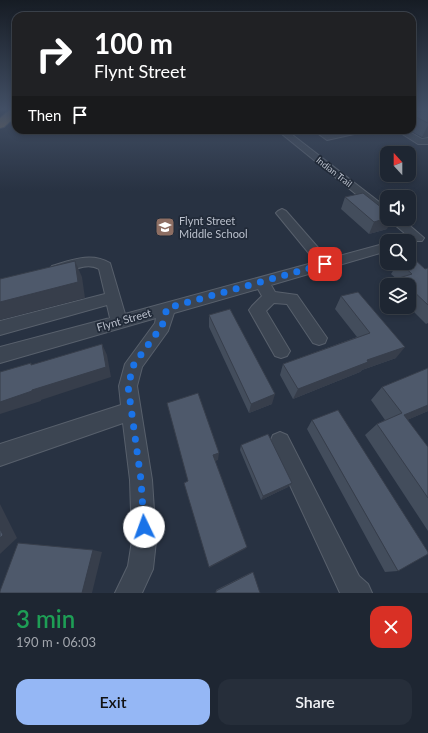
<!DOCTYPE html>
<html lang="en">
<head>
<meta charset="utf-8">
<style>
	body { margin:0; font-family:Lato,sans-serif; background:#262e3a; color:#f1f3f6; height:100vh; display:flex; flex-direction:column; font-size:15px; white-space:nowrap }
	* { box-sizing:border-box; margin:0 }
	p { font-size:13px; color:#a1a5ac }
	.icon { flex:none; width:22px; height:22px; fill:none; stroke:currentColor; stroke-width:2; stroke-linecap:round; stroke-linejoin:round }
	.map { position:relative; height:593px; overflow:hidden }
	.drawer { display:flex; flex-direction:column; background:#1e2632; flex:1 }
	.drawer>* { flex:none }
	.banner { position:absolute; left:12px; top:12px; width:404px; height:122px; border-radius:12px; box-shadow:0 2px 6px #0003,0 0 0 1px #3c434d; background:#202124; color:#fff; overflow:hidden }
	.needle { width:26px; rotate:339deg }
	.fabs { position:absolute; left:380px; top:146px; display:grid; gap:8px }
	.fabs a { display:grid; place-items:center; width:36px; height:36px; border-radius:8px; background:#1e2632; box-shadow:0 2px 6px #0003,0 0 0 1px #3c434d; font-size:20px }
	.pin { position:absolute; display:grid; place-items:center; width:34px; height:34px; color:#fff; margin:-17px; border-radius:8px; box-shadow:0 2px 6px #0006 }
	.me { position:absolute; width:44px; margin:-22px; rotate:357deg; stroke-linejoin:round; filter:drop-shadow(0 0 3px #0008) }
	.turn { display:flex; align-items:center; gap:14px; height:84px; padding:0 16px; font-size:18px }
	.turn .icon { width:52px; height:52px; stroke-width:2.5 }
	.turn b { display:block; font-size:28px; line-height:34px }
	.then { display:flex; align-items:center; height:38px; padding:0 16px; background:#0003; gap:8px; font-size:15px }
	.round { display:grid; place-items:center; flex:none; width:42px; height:42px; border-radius:12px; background:#262e3a }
	.head { display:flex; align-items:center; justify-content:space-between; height:68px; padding:0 16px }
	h1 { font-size:24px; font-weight:600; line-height:30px; color:#1e9e55 }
	.action { display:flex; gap:8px; margin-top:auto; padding:8px 16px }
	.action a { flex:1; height:46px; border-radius:12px; background:#95b7f5; color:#111; font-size:16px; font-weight:600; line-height:46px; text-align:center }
	.action a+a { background:#262e3a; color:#f1f3f6 }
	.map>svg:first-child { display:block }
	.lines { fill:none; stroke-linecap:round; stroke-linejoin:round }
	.minor-casing { stroke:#58606c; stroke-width:2 }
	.highway-casing { stroke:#444d59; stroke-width:2 }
	.minor { fill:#3c4552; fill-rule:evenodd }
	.highway { fill:#786d5a; fill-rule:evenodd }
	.wall { fill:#434d5c }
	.shaded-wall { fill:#373e4b }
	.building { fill:#4e596b; stroke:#373e4b }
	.route { stroke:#1a73e8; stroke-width:7; stroke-dasharray:0 12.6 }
	.labels { text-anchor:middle; stroke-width:3.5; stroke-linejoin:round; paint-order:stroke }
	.far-street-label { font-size:9px; fill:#bac0cc; stroke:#212a38 }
	.poi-label { font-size:11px; fill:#bac0cc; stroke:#212a38; text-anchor:start }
	.street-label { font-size:11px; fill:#bac0cc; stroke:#212a38 }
</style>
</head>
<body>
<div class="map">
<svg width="428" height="593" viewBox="0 0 428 593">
	<rect width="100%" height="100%" fill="#283242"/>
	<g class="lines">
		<defs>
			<path id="minor" d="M277 130H286L387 208V218L383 216Z
				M313 130H323L329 134 338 132 337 130H364L363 132 327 140Z
				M396 130H406L422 139 428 138V144H418Z
				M282 209 286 211 328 259 387 243V251L271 285 275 292 297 295 327 338 325 343 319 345 313 343 287 304 274 303 266 311 290 351 287 356 281 358 275 356 249 310 252 306 262 296 258 289 174 313 168 331 142 367 137 386 152 480 156 541 153 569 142 593H115L128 566 132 541 130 480 123 423 0 466V444L121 405 119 386 125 364 155 323 156 318 0 363V347L110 318 107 305 0 335V321L105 294 99 269C83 260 67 277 52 272L50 269 52 266C72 260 91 252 110 263L125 314 316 262 276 213 278 211Z
				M388 219H402L424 238 422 241H414Z
				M280 432 287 435 359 576 368 584 372 593H340L270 442 273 435Z"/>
			<path id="highway" d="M12 108H16V116L4 127 0 128V118Z"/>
		</defs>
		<use href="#minor" class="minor-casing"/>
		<use href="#highway" class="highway-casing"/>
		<use href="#minor" class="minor"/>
		<use href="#highway" class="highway"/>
	</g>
	<path class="wall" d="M412 108H428V137H422L409 130H412Z
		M345 197 387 229 369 234 341 209Z
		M398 263H409L425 269 428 268V323L426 324 409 307V285H395L398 280 391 274Z
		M341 296 396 358 362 370 360 372 293 399 280 375 283 364 357 337 335 309Z
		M209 315 272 404 249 413 209 327Z
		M428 368V411L407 420 428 447V531L365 435 377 424 385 420 371 400 382 387Z
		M312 420 398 571 385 572 307 429Z
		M241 445 288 487 261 500 240 450Z
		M253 572 216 593V590L250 573Z"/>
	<path class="shaded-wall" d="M428 125V137H422Z
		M387 218V219H392L387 229 369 234 374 222Z
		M75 261 82 277 85 298 0 320V302Z
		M102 344 107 355 111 377 41 400V401L0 414V402L32 390Z
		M405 347 396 358 362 370 360 372 293 399 298 389 367 360Z
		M275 394 272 404 249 413 251 404Z
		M428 405V411L391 427 404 415Z
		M219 453 218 460 213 462V455Z
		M292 483 288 487 261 500 263 496Z
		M0 504 17 538 0 554Z
		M247 547 245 549 209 568V567Z
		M93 550 102 552 92 593H82Z"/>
	<path class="building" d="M412 108H428V123L412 115Z
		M363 193 387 212V218L374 222 345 197Z
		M412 257 425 269 428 268V305L409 287V285H407L399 278 412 274 400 263H409V258Z
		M75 261 78 282 0 302V279Z
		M358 292 405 347 367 360 368 362 298 389 283 364 370 333 341 296Z
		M230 309 275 394 251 404 209 315Z
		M102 344 106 367 32 390V391L0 402V372L31 363V365Z
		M428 368V405L404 415 428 447V498L377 424 402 413 382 387Z
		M198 393 219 453 213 455 247 547 209 567 184 483 188 481 167 403Z
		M338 410 428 552V554L398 571 312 420Z
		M268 434 292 483 263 496 241 445Z
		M0 529 3 535 0 538Z
		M18 543 93 550 82 593H0V591Z
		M253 572 260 593H216V591Z"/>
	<linearGradient id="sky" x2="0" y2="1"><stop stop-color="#161c24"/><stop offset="0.57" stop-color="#424f65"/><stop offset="1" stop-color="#424f65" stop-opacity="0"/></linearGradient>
	<rect width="428" height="191" fill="url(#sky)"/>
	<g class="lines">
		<path class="route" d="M144 527 141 480 128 386 134 364 162 326 167 308 325 264"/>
	</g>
	<defs>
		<symbol id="school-square" viewBox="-11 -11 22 22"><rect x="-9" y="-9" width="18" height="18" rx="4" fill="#8d6e63" stroke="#212a38"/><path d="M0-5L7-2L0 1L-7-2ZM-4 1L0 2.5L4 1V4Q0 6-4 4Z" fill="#fff"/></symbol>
	</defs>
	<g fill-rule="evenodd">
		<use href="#school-square" x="154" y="216" width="22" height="22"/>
	</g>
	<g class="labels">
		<g class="far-street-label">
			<text transform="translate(334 172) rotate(38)" y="3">Indian Trail</text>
		</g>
		<g class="poi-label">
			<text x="179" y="225">Flynt Street<tspan x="179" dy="13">Middle School</tspan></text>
		</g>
		<g class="street-label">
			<text transform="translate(124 320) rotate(-16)" y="4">Flynt Street</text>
		</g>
	</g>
</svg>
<div class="fabs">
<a><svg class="needle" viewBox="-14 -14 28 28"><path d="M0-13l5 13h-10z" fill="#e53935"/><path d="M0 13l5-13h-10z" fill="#a1a5ac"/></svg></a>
<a><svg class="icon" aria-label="sound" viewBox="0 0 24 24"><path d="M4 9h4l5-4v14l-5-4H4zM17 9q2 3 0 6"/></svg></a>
<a><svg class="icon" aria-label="search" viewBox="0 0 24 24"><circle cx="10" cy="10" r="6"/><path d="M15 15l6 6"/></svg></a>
<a><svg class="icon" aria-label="layers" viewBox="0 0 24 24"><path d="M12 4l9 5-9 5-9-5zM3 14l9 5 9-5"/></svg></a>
</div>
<div class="pin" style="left:325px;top:264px;background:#d93025"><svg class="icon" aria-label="arrive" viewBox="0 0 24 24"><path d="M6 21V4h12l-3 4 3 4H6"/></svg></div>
<svg class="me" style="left:144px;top:527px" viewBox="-20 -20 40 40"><circle r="19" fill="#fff"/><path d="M0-13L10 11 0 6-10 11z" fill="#1a73e8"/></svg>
<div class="banner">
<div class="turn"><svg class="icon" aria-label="right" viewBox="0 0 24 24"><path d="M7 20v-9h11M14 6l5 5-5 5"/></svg><div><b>100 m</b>Flynt Street</div></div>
<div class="then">Then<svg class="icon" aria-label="arrive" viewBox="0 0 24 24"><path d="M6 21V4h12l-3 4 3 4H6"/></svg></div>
</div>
</div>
<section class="drawer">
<div class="head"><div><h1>3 min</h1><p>190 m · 06:03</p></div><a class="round" style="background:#d93025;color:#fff"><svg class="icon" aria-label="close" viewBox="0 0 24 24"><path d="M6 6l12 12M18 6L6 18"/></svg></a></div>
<div class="action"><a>Exit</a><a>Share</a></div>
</section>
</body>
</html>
